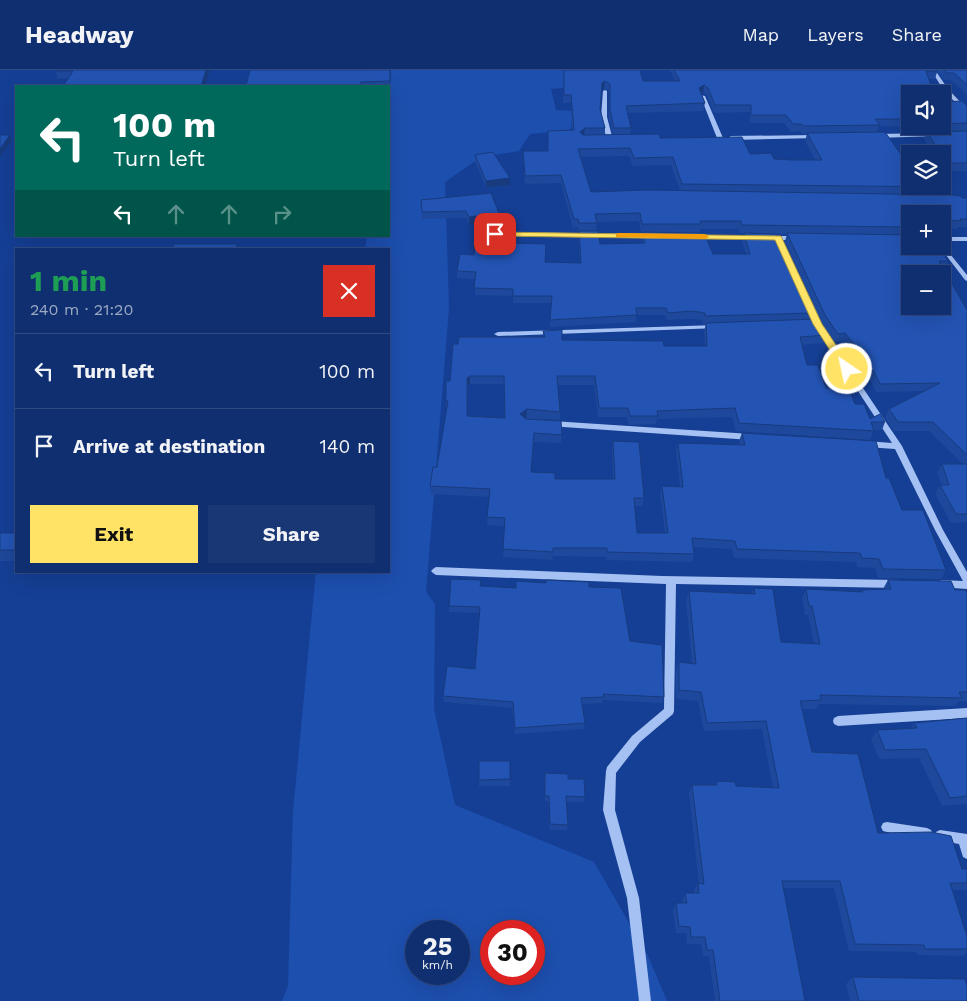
<!DOCTYPE html>
<html lang="en">
<head>
<meta charset="utf-8">
<style>
	body { margin:0; font-family:"Work Sans",sans-serif; background:#193775; color:#f1f3f6; height:100vh; display:flex; flex-direction:column; font-size:19px; white-space:nowrap }
	* { box-sizing:border-box; margin:0 }
	p { font-size:16px; color:#9ca9c3 }
	.icon { flex:none; width:28px; height:28px; fill:none; stroke:currentColor; stroke-width:2; stroke-linecap:round; stroke-linejoin:round }
	.map { position:relative; flex:1; overflow:hidden }
	.panel { position:absolute; left:15px; top:178px; width:375px; height:325px; display:flex; flex-direction:column; background:#102f70; border-radius:0px; box-shadow:0 5px 20px #0002,0 0 0 1px #304a83 }
	.panel>* { flex:none }
	.guide { position:absolute; left:15px; top:15px; width:375px; height:152px; border-radius:0px; box-shadow:0 5px 20px #0002,0 0 0 1px #304a83; background:#00695c; color:#fff; overflow:hidden }
	.controls { position:absolute; left:901px; top:15px; display:grid; gap:10px }
	.controls a { display:grid; place-items:center; width:50px; height:50px; border-radius:0px; background:#102f70; box-shadow:0 5px 20px #0002,0 0 0 1px #304a83; font-size:25px }
	.speed { position:absolute; left:405px; top:850px; display:flex; gap:10px; font-size:25px; font-weight:700; text-align:center }
	.speed>* { display:grid; place-content:center; width:65px; height:65px; border-radius:50%; background:#102f70; box-shadow:0 5px 20px #0002,0 0 0 1px #304a83; line-height:1 }
	.speed small { font-size:12px; font-weight:400 }
	.speed .limit { border:8px solid #d22; background:#fff; color:#111 }
	.pin { position:absolute; display:grid; place-items:center; width:42px; height:42px; color:#fff; margin:-21px; border-radius:10px; box-shadow:0 2px 8px #0006 }
	.me { position:absolute; width:55px; margin:-28px; rotate:326deg; stroke-linejoin:round; filter:drop-shadow(0 0 4px #0008) }
	.turn { display:flex; align-items:center; gap:18px; height:105px; padding:0 15px; font-size:22px }
	.turn .icon { width:65px; height:65px; stroke-width:2.5 }
	.turn b { display:block; font-size:35px; line-height:42px }
	.lanes { display:flex; align-items:center; height:48px; padding:0 15px; background:#0003; justify-content:center; gap:25px; direction:ltr }
	.lanes .off { opacity:.35 }
	.round { display:grid; place-items:center; flex:none; width:52px; height:52px; border-radius:0px; background:#193775 }
	.head { display:flex; align-items:center; justify-content:space-between; height:85px; padding:0 15px }
	h1 { font-size:30px; font-weight:700; line-height:38px; color:#1e9e55 }
	.action { display:flex; gap:10px; margin-top:auto; padding:10px 15px }
	.action a { flex:1; height:58px; border-radius:0px; background:#ffe366; color:#111; font-size:20px; font-weight:700; line-height:58px; text-align:center }
	.action a+a { background:#193775; color:#f1f3f6 }
	ul { padding:0; list-style:none }
	li { display:flex; align-items:center; gap:15px; height:75px; padding:0 15px; border-top:1px solid #304a83 }
	li div { flex:1 }
	li b { display:block; font-size:19px }
	li em { font-style:normal }
	header { display:flex; align-items:center; gap:30px; box-sizing:border-box; height:70px; padding:0 25px; background:#102f70; border-bottom:1px solid #304a83 }
	header strong { font-size:24px }
	nav { display:flex; gap:28px; margin-inline-start:auto; font-size:18px }
	.map>svg:first-child { display:block }
	.green { fill:#1d4faf; fill-rule:evenodd }
	.lines { fill:none; stroke-linecap:round; stroke-linejoin:round }
	.minor { fill:#a5c0f2; fill-rule:evenodd }
	.wall { fill:#1e489b; fill-rule:evenodd }
	.shaded-wall { fill:#183b7e }
	.building { fill:#2354b4; stroke:#183b7e; fill-rule:evenodd }
	.route { fill:#ffe366; stroke:#a69442 }
	.slow { fill:#f59e0b }
</style>
</head>
<body>
<header>
<strong>Headway</strong>
<nav><a>Map</a><a>Layers</a><a>Share</a></nav>
</header>
<div class="map">
<svg width="967" height="931" viewBox="0 0 967 931">
	<rect width="100%" height="100%" fill="#153f95"/>
	<path class="green" d="M378 0H569L572 17 551 19 556 40 576 41 570 60 530 64 519 81 481 87 445 112 449 238 426 522 435 534 434 639 455 735 594 792 648 886 667 931H282L288 916 293 742 316 501H389V179H365L367 166H389V16ZM416 861H459V904H416ZM491 861H534V904H491Z"/>
	<g class="lines">
		<path class="minor" d="M931 0H935L948 19 967 39V44L944 21Z
			M605 20 607 21V47L613 70 610 72 607 70 601 47 603 21Z
			M700 25 705 26 723 68 722 69 717 68Z
			M936 63 938 64V66L876 68 873 66 876 64Z
			M816 65 818 66V68L731 70 728 68 731 66Z
			M495 162 655 164 658 166 655 168 493 165V163Z
			M695 165H755L758 167 755 169 693 168V166Z
			M768 166H797L800 168 797 170H782L820 254 902 376 943 460 967 502V519L939 517 937 514 939 511 942 510 963 511 935 460 895 379 866 377 862 374 866 371 892 373 814 254 776 170 766 169 765 168Z
			M942 167H967V171H942Z
			M942 174 967 205V211L965 210 939 176H942Z
			M717 255 719 256V258L498 266 494 264 498 262Z
			M552 351 751 364 755 367 751 370 549 356 548 354 549 352Z
			M436 497 662 506 897 510 900 511 902 514 900 517 897 518 676 514 674 641 673 644 640 672 616 703 615 740 639 828 651 931H639L627 828 603 740 606 701 607 697 632 666 664 639 666 514 436 505 433 503 431 501 433 499Z
			M967 638V648L838 656 834 654 833 651 834 648 838 646Z
			M887 752 927 758 931 760 933 764 931 768 927 770 887 762 883 761 881 757 883 753Z
			M940 760 967 764V789L963 787 959 774 936 770 934 766 936 762Z"/>
	</g>
	<path class="wall" d="M210 0 58 9 55 1Z
		M250 0H391L390 19H389V16H246Z
		M564 0H640L643 11H675L670 0H936L937 2 935 9H929L910 24V56H942V32L967 36V101H943L942 100V84H933L924 69 927 62H920L917 57 879 56 877 62 909 92 947 117 944 124 962 128H967V157H958L957 159 942 158V144H910V176L948 191 944 199 967 240V452L951 453 935 424 940 415H942L937 403 942 394H963L929 361H894L885 348 889 339 923 321 876 322 869 308H866L857 290 842 271 834 272 822 253 785 171 787 164 740 163 739 159H700V163L713 184H746L742 170 744 163 813 243 810 250 827 265 824 273 802 275 807 295 826 318 855 334 870 349 885 352 882 360H874L870 370 736 361 732 347 657 349 656 354 628 355 627 347H598L594 315H558L560 342V350L526 349 562 365 561 373 534 372 531 402 555 409H613L612 380 613 371 644 428 642 436H634L637 463H665L660 425 662 416 680 417 676 381 678 373 740 375 739 371 742 363 886 408 902 440 946 500 941 509 878 508 875 498 857 497 856 492 734 488 732 479 693 477 694 484 692 492 606 490V487L553 486 552 490 503 487 505 456 487 455 489 427 431 424 430 416 437 397 447 339H446V331L458 274 543 267V261L562 270 664 276H705L704 261 706 254H703V250L691 249 667 250 665 245H637L636 252 550 257 551 233H513V226L475 225V209L457 208V201L474 185 476 154 469 155 466 148 422 149 421 130 491 123 503 153V160L510 173 545 192 580 193 578 168 579 161H578V157L573 158 561 113 525 114 523 89V81H548L572 60 571 33H563ZM604 18 609 21V47L613 65H605V58L600 39 601 21ZM703 22 707 25 714 43 750 42V53H784L791 62 800 61 802 64H807L805 71 815 90H792L774 89 750 84 660 68 630 65 631 58 628 43 703 41 705 33 701 24ZM629 86 633 96 671 95 680 120 591 122 581 87ZM639 151 641 162H643L642 169 643 173 600 174 596 161 597 152ZM470 314H504V348L467 346 468 316Z
		M936 0H967V25L951 10H944Z
		M475 85 510 108V115L486 117 475 92Z
		M0 463H16V491H0Z
		M481 510V516L516 518 589 517 630 571 664 627 662 633 603 630 602 633 582 634 585 653 584 659 515 664 512 638 444 632 443 626 475 599 479 543 449 542V536Z
		M888 510 955 520 967 523V631H959L955 636 819 634 816 639H802L812 682 878 763 962 799H967V820H953L967 866V883L963 886 917 885 916 882 849 881 834 818H783L805 931H715L709 886H703L701 874H687L686 863H676L673 840 676 833H682V830L685 823H694V820L698 813 699 814 689 723 692 715H715L717 711 736 716 773 718 762 659 704 661 698 631 676 629V601L679 592 692 594 686 530 689 521 751 524 754 518 781 572 814 573 808 545H805L802 528 806 519 861 522 862 520 883 519Z
		M967 648V734L942 736 919 688 879 689 871 669 877 660 911 658 914 653Z
		M479 691 510 709V716H479Z
		M545 703 568 709 585 727 584 732H567L568 755 567 760H550L548 731H545L544 709Z
		M853 907 967 931H850L846 914Z"/>
	<path class="shaded-wall" d="M206 0H210L205 16H201Z
		M390 0H391L390 19Z
		M605 11 604 18 601 21 602 13Z
		M704 15 703 22 697 25 699 18Z
		M585 58 584 66 580 62Z
		M10 65 12 70 0 87V79Z
		M510 108V115L486 117V111Z
		M477 146 476 154 469 155V147Z
		M470 306V314L468 316 467 308Z
		M527 339 526 348 520 353V344Z"/>
	<path class="building" d="M56 0H206L201 16H63L73 1H55Z
		M250 0H390V11L361 12V16H246Z
		M564 0H640L643 11H680L674 0H936L937 2 926 1 934 24H910V49H875L880 55 804 56 802 54H793L786 45H751V35H715L708 18 704 15 699 18 705 33 626 36 631 58H614L610 39V14L605 11 602 13 600 39 605 58H585L580 62 583 65 659 64 660 68 742 67 750 84 771 83 774 89 792 90H822L807 63 885 62 902 86H904L909 92H910V116H942V109L947 117 682 114 673 87 634 88 630 78 578 79 591 122 646 120 952 125 960 126 962 128H967V149H960L961 151 942 150V144H910V157L742 155 741 151H700L701 154H642L640 143 595 144 597 153H579L578 149H574L561 105 525 106 523 81H548V61L574 60 571 25H564Z
		M945 0H967V15L954 3H947Z
		M962 31 967 36V53L942 54V32Z
		M967 61V93H947L942 87V84H941L927 62Z
		M0 65H10L0 79Z
		M493 82 510 108 486 111 475 85Z
		M491 123 503 153H476L477 146 469 147 466 141 422 142 421 130Z
		M476 160H506L510 173 546 174 545 192 581 193 579 161H598L600 174 645 173 643 162 704 163 713 184H750L744 163 776 164 813 243 705 246V243L692 241 668 243 666 238H636L637 245 550 250 552 226H513V219L474 218 476 202 457 201 460 184 474 185Z
		M787 163 910 165V176H939L948 191H939L967 240V385L933 352H898L889 339 940 313 880 314 873 300H869L860 282 845 263 838 264 825 245ZM910 204H942V236H910Z
		M174 174H237L236 179H172Z
		M817 249 827 265 800 267 807 295H818L826 318 848 317 855 334H864L870 349 880 344 885 352H871L874 361 739 353 735 338 657 341 658 346H630L628 338H599L595 306H557L560 342 527 339 520 344 526 349 561 351 562 365 534 363 531 402 555 403V409H615L613 371 639 372 644 428H634L637 463H668L662 416 683 417 678 373 745 375 742 363 876 371 886 408H889L902 440H923L946 500 883 499 879 489 862 488 860 483 737 479 735 471 692 468 694 484 607 482V478H553V482L503 479 505 448 487 447 490 419 430 416 433 397H437L448 331H446V311H450L453 274H458L459 267H545L543 261 562 260V270L663 271 664 276H707L706 253ZM470 306H504L505 348 467 346V308Z
		M942 394H967V444H956L940 415H949Z
		M0 463H16V480H0Z
		M451 509 481 510 480 516 516 518V511L546 513V510L589 512V517L621 518 630 571 662 575 664 627 603 624 604 627 581 628 585 653 515 658 513 632 443 626 447 596 475 599 480 537 449 536Z
		M888 510 951 511 955 520H966L967 523V622H959L962 628 820 625 821 630 800 631 812 682 858 684 878 763 931 762 951 766 962 799H967V813H950L967 866V879H925L924 875 855 874 840 811H782L805 931H720L713 880H707L705 867H691L690 857 679 856 676 833H687L685 823H699L698 813 704 814 692 715H717V711L735 712 736 716 779 718 766 651 707 653 701 622 679 620V592L696 594 689 521 755 524 754 518 773 519 781 572 820 574 812 536H809L806 519 863 522 862 520 891 519Z
		M967 648V726L950 728 926 679 885 680 877 660 917 658 914 653Z
		M479 691H510V709L479 710Z
		M545 703 568 704V709H584L585 727 566 726 568 755 550 754 549 726H545Z
		M853 907 965 909 967 916V931H859Z"/>
	<path class="route" d="M492 162 781 166 822 254 852 299 847 302H844L813 254 775 170 495 166 491 164Z"/>
	<path class="slow" d="M619 163 705 164 709 167 705 169 616 167V164Z"/>
</svg>
<div class="controls">
<a><svg class="icon" aria-label="sound" viewBox="0 0 24 24"><path d="M4 9h4l5-4v14l-5-4H4zM17 9q2 3 0 6"/></svg></a>
<a><svg class="icon" aria-label="layers" viewBox="0 0 24 24"><path d="M12 4l9 5-9 5-9-5zM3 14l9 5 9-5"/></svg></a>
<a>+</a>
<a>−</a>
</div>
<div class="speed"><div>25<small>km/h</small></div><div class="limit">30</div></div>
<div class="pin" style="left:495px;top:164px;background:#d93025"><svg class="icon" aria-label="arrive" viewBox="0 0 24 24"><path d="M6 21V4h12l-3 4 3 4H6"/></svg></div>
<svg class="me" style="left:847px;top:299px" viewBox="-20 -20 40 40"><circle r="17" fill="#ffe366" stroke="#fff" stroke-width="3"/><path d="M0-11L8 9 0 5-8 9z" fill="#fff"/></svg>
<div class="guide">
<div class="turn"><svg class="icon" aria-label="left" viewBox="0 0 24 24"><path d="M17 20v-9H6M10 6l-5 5 5 5"/></svg><div><b>100 m</b>Turn left</div></div>
<div class="lanes"><svg class="icon" aria-label="left" viewBox="0 0 24 24"><path d="M17 20v-9H6M10 6l-5 5 5 5"/></svg><svg class="icon off" aria-label="ahead" viewBox="0 0 24 24"><path d="M12 20V5M6 11l6-6 6 6"/></svg><svg class="icon off" aria-label="ahead" viewBox="0 0 24 24"><path d="M12 20V5M6 11l6-6 6 6"/></svg><svg class="icon off" aria-label="right" viewBox="0 0 24 24"><path d="M7 20v-9h11M14 6l5 5-5 5"/></svg></div>
</div>
<section class="panel">
<div class="head"><div><h1>1 min</h1><p>240 m · 21:20</p></div><a class="round" style="background:#d93025;color:#fff"><svg class="icon" aria-label="close" viewBox="0 0 24 24"><path d="M6 6l12 12M18 6L6 18"/></svg></a></div>
<ul>
<li><svg class="icon" aria-label="left" viewBox="0 0 24 24"><path d="M17 20v-9H6M10 6l-5 5 5 5"/></svg><div><b>Turn left</b></div><em>100 m</em></li>
<li><svg class="icon" aria-label="arrive" viewBox="0 0 24 24"><path d="M6 21V4h12l-3 4 3 4H6"/></svg><div><b>Arrive at destination</b></div><em>140 m</em></li>
</ul>
<div class="action"><a>Exit</a><a>Share</a></div>
</section>
</div>
</body>
</html>
